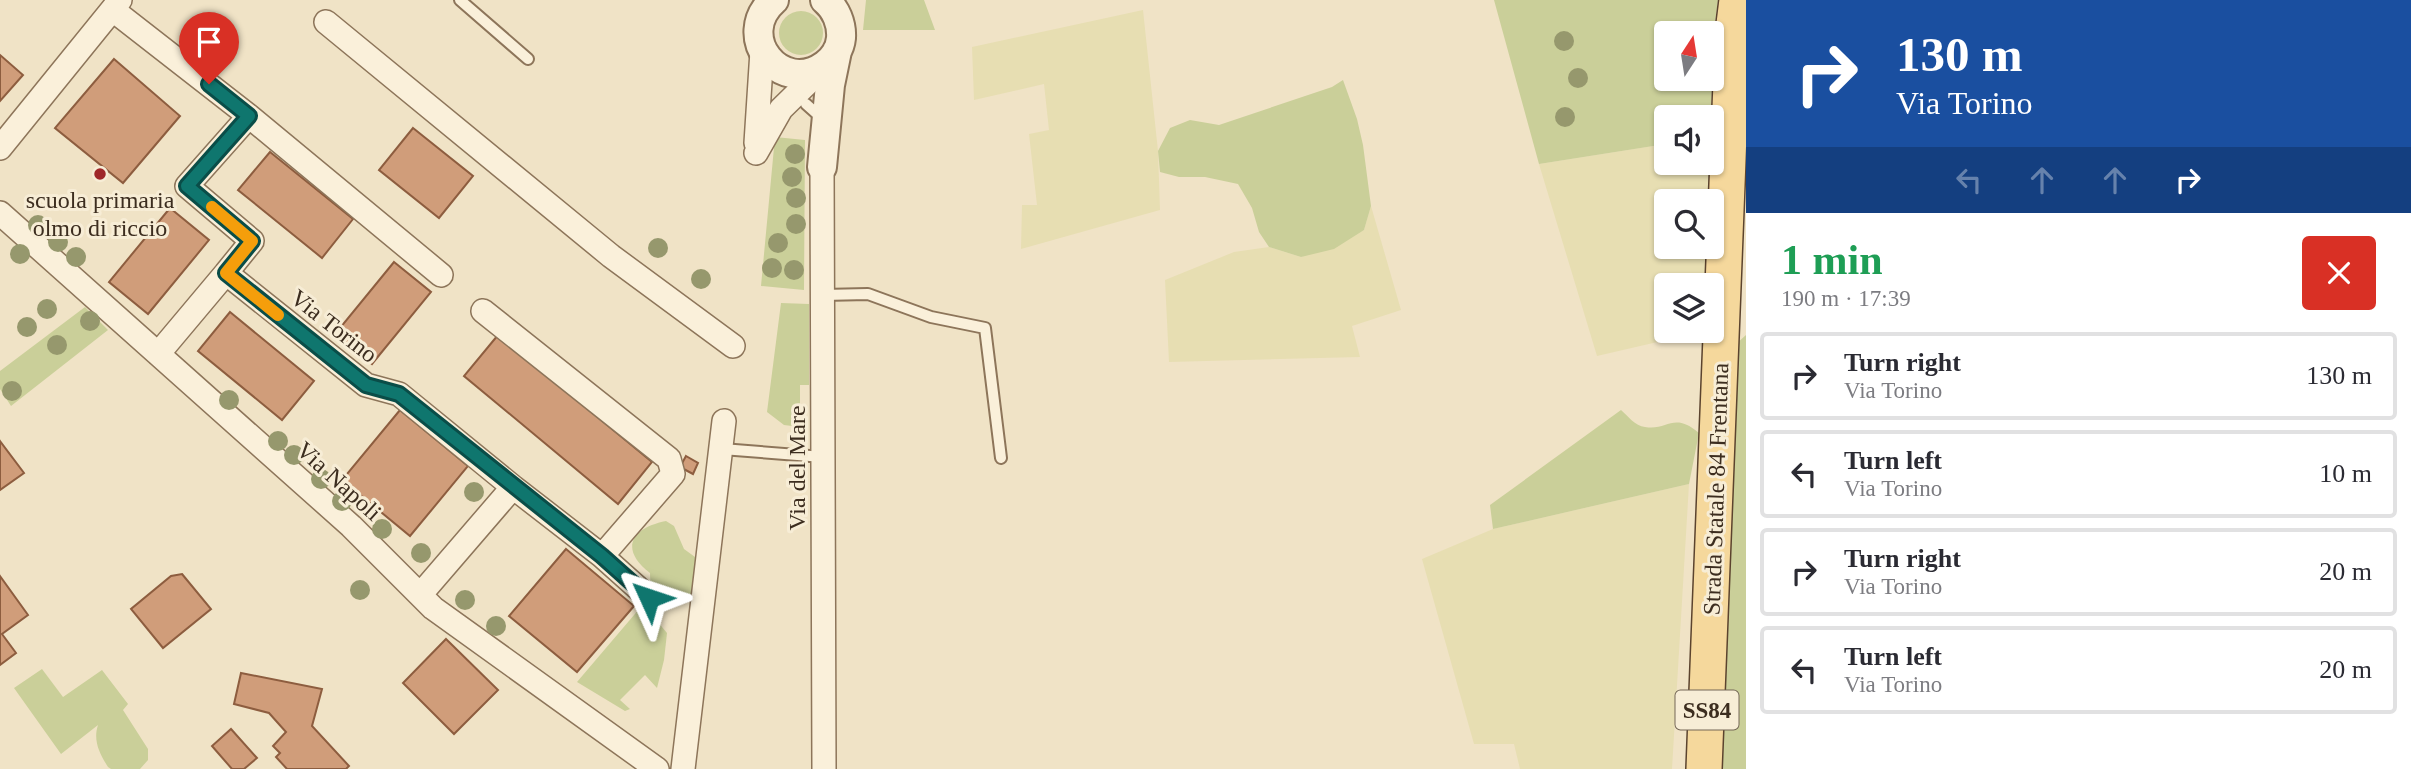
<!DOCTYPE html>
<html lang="en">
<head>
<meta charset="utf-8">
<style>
	body { margin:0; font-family:Georgia,serif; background:#f2f2f3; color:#2b2b33; height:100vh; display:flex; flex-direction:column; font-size:26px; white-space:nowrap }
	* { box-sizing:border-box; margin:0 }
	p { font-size:23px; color:#7c7c81 }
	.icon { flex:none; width:38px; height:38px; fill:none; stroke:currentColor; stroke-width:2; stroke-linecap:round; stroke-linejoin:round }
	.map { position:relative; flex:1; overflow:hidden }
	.sheet { display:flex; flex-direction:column; background:#fff; width:665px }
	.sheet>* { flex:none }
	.banner { background:#1a4fa0; color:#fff; overflow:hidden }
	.needle { width:46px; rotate:12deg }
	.buttons { position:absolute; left:1654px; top:21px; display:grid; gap:14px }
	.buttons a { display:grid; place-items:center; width:70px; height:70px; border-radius:7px; background:#fff; box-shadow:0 2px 5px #0004; font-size:35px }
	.pin { position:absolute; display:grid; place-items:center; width:60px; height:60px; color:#fff; margin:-72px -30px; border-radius:50% 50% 50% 0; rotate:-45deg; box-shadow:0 0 7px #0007 }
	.pin .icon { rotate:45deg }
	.me { position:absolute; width:77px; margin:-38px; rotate:312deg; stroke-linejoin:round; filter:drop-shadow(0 0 5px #0008) }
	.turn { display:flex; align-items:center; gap:24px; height:147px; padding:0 35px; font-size:32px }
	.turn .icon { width:91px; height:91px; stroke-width:2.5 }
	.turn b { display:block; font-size:49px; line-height:60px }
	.lanes { display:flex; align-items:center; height:66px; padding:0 35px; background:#0003; justify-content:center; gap:35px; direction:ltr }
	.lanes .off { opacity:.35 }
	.round { display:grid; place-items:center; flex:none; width:74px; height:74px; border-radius:7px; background:#f2f2f3 }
	.summary { display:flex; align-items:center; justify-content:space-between; height:119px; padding:0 35px }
	h1 { font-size:42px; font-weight:800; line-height:52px; color:#1e9e55 }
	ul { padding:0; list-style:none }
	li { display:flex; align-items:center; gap:21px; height:88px; margin:0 14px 10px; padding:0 21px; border:4px solid #e1e1e2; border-radius:7px }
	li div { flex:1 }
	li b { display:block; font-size:26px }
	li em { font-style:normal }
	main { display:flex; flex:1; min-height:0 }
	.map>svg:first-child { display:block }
	.farmland { fill:#e7deb2 }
	.green { fill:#cacf99; fill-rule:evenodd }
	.building { fill:#d09d7a; stroke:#8d5d3f; stroke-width:2 }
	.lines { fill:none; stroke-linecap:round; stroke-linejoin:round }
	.service-casing { stroke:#8d755a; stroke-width:14 }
	.minor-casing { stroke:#8d755a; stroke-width:26 }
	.tertiary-casing { stroke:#8d755a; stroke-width:32 }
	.primary-casing { stroke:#5b432e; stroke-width:38 }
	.service { stroke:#faf0da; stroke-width:10 }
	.minor { stroke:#faf0da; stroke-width:23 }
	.tertiary { stroke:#faf0da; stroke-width:28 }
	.primary { stroke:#f5d89c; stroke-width:35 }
	.tree { fill:#96986d }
	.route-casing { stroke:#0a4d48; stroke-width:18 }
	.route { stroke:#0f766e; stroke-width:12 }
	.slow { stroke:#f59e0b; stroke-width:12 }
	.poi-dot { fill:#9f2729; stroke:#f7edd6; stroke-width:2.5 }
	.labels { text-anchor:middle; stroke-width:6; stroke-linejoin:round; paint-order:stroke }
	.shield { fill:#f7edd6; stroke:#746756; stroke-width:2 }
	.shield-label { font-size:23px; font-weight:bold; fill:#3c2d1f }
	.poi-label { font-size:24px; fill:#3c2d1f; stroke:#f7edd6 }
	.street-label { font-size:24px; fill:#3c2d1f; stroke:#f7edd6 }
</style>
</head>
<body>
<main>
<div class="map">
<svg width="1746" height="769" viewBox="0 0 1746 769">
	<rect width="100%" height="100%" fill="#f0e3c6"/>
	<path class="farmland" d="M1143 10 1158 151 1160 210 1021 249 1022 205H1037L1029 134 1049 130 1044 84 974 100 972 47Z
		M1666 144V163H1710L1709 201H1666V247H1707L1706 285H1666V331H1705L1597 356 1539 164Z
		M1371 206 1401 310 1352 326 1360 357 1169 362 1165 280 1234 252 1269 247 1301 257 1364 230Z
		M1689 484 1672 769H1520L1514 744H1474L1422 559 1493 529Z"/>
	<path class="green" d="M866 0H924L935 30H863Z
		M1494 0H1718L1713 37 1711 117H1666V144L1539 164ZM1666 33H1712V79H1666Z
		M779 33a22 22 0 1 1 44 0a22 22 0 1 1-44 0Z
		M1343 80 1357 119 1363 145 1371 206 1364 230 1334 249 1301 257 1269 247 1259 232 1252 208 1238 184 1205 177H1179L1160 172 1158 151 1170 128 1190 120 1219 125 1332 87Z
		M775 137 805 140 804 290 761 286Z
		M781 303 809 304V385H800V427L784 425 767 412Z
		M85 307 108 330 11 406 0 389V371Z
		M1746 335V769H1716L1735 345Z
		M1621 410C1628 416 1635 426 1645 427 1668 431 1673 411 1699 433L1689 484 1493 529 1490 505Z
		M666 521 674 526 684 549 695 557 699 567 692 596C669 611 650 601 650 573 619 549 631 528 666 521Z
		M640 608 657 621 667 633 664 660 657 688 645 675 620 700 630 709 625 711 577 682Z
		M42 669 63 697 102 670 128 704 123 710 148 749V760L140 769H111L108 767C99 753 93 740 98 725L61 754 14 688Z"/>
	<path class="building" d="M0 55 23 75 0 101Z
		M114 59 180 116 123 183 55 128Z
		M413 128 473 176 439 218 379 170Z
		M270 152 353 219 322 258 238 190Z
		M170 208 209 240 148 314 109 282Z
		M394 262 431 292 372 364 335 334Z
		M230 312 314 381 282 420 198 351Z
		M498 335 652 462 618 504 464 376Z
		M400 410 468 466 410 536 342 480Z
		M0 441 24 473 0 490Z
		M686 456 698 463 693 474 680 467Z
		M566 549 634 606 577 672 509 616Z
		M182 574 211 609 163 648 131 609 171 576Z
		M0 576 28 615 2 634 16 653 0 665Z
		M446 639 498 690 454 734 403 683Z
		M241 673 322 689 312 726 349 766 346 769H287L276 757 280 753 273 746 286 732 269 713 234 704Z
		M231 729 257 758 244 769H232L212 746Z"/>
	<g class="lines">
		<defs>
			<path id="service" d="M460 0 528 59
				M806 104 824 120
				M823 295 868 294 931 317 985 328 1001 458
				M722 449 823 457"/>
			<path id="minor" d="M113 10 249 116 187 186 252 241 226 273 366 385 399 394 513 487
				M326 22 611 256 733 346
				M249 116 441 275
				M756 143 762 51
				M0 148 120 0
				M756 153 781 109 825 66
				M822 167 824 769
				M0 213 351 526 433 608 657 769
				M158 354 226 273
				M602 556 649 598
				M420 595 513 487 602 556 673 474 669 459 483 311
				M683 769 724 421"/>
			<path id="tertiary" d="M774 0C733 36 781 97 825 65 833 59 840 49 841 38 842 24 836 9 825 0
				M822 167 830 85 837 51"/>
			<path id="primary" d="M1704 769 1733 32 1737 0"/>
		</defs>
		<use href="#service" class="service-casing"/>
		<use href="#minor" class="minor-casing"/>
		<use href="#tertiary" class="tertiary-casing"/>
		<use href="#primary" class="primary-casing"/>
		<use href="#service" class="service"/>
		<use href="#minor" class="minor"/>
		<use href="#tertiary" class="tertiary"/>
		<use href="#primary" class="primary"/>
	</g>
	<g class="tree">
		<circle cx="1564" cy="41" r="10"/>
		<circle cx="1578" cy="78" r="10"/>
		<circle cx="1565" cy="117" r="10"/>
		<circle cx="795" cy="154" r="10"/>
		<circle cx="792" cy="177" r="10"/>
		<circle cx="796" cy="198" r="10"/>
		<circle cx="796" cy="224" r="10"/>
		<circle cx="38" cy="225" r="10"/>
		<circle cx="58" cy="242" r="10"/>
		<circle cx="778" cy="243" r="10"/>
		<circle cx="658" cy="248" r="10"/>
		<circle cx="20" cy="254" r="10"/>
		<circle cx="76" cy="257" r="10"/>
		<circle cx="772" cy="268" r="10"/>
		<circle cx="794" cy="270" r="10"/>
		<circle cx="701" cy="279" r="10"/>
		<circle cx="47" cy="309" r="10"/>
		<circle cx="90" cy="321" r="10"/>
		<circle cx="27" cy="327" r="10"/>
		<circle cx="57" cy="345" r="10"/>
		<circle cx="12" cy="391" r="10"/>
		<circle cx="229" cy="400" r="10"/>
		<circle cx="278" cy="441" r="10"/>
		<circle cx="294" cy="455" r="10"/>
		<circle cx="321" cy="479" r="10"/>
		<circle cx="474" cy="492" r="10"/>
		<circle cx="342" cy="501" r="10"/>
		<circle cx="382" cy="529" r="10"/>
		<circle cx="421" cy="553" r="10"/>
		<circle cx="360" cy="590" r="10"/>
		<circle cx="465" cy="600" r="10"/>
		<circle cx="496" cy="626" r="10"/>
	</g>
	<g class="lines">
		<defs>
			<path id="route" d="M209 84 249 116 187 186 252 241 226 273 366 385 399 394 602 556 649 598"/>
		</defs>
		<use href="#route" class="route-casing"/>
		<use href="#route" class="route"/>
		<path class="slow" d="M212 207 252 241 226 273 278 315"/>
	</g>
	<circle class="poi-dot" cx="100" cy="174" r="7"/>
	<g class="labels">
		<rect class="shield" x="1675.5" y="690.5" width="63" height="39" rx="5"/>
		<g class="shield-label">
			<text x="1707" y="718">SS84</text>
		</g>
		<g class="poi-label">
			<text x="100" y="208">scuola primaria<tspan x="100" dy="28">olmo di riccio</tspan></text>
		</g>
		<g class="street-label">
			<text transform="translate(334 326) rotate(38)" y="8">Via Torino</text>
			<text transform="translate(797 468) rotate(-90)" y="8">Via del Mare</text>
			<text transform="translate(339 481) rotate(42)" y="8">Via Napoli</text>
			<text transform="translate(1716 489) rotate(-88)" y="8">Strada Statale 84 Frentana</text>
		</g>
	</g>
</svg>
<div class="buttons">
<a><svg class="needle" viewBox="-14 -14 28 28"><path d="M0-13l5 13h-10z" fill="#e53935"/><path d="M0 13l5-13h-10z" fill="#7c7c81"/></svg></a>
<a><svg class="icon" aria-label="sound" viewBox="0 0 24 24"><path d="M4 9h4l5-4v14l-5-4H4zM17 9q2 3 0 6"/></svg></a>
<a><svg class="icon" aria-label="search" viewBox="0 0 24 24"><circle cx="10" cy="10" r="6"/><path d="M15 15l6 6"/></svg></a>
<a><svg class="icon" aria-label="layers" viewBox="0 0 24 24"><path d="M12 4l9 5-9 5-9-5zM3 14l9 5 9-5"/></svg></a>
</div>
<div class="pin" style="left:209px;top:84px;background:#d93025"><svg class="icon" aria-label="arrive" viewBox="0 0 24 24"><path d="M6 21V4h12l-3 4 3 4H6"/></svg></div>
<svg class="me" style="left:649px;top:598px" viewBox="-20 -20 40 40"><path d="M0-17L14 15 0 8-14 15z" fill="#0f766e" stroke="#fff" stroke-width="4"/></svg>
</div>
<section class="sheet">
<div class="banner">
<div class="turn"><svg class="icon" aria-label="right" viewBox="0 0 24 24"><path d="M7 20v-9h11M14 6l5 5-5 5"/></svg><div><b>130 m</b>Via Torino</div></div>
<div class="lanes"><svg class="icon off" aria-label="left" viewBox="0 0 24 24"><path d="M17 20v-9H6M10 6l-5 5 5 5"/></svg><svg class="icon off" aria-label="ahead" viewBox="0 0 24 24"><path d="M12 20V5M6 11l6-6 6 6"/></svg><svg class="icon off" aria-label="ahead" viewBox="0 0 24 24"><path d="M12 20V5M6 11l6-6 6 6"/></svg><svg class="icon" aria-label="right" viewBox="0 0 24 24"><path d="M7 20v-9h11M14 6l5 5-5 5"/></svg></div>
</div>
<div class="summary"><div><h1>1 min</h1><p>190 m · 17:39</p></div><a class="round" style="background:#d93025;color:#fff"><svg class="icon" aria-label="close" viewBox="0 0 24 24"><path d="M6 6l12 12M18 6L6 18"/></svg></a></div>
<ul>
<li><svg class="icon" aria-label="right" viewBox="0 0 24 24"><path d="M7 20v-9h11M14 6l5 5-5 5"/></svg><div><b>Turn right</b><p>Via Torino</p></div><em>130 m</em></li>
<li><svg class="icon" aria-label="left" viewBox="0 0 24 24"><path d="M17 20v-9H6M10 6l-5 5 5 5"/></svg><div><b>Turn left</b><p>Via Torino</p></div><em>10 m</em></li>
<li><svg class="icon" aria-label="right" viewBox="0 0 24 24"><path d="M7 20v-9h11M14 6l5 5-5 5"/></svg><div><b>Turn right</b><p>Via Torino</p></div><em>20 m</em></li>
<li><svg class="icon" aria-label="left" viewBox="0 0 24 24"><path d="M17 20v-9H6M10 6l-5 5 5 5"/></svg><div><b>Turn left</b><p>Via Torino</p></div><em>20 m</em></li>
</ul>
</section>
</main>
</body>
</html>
